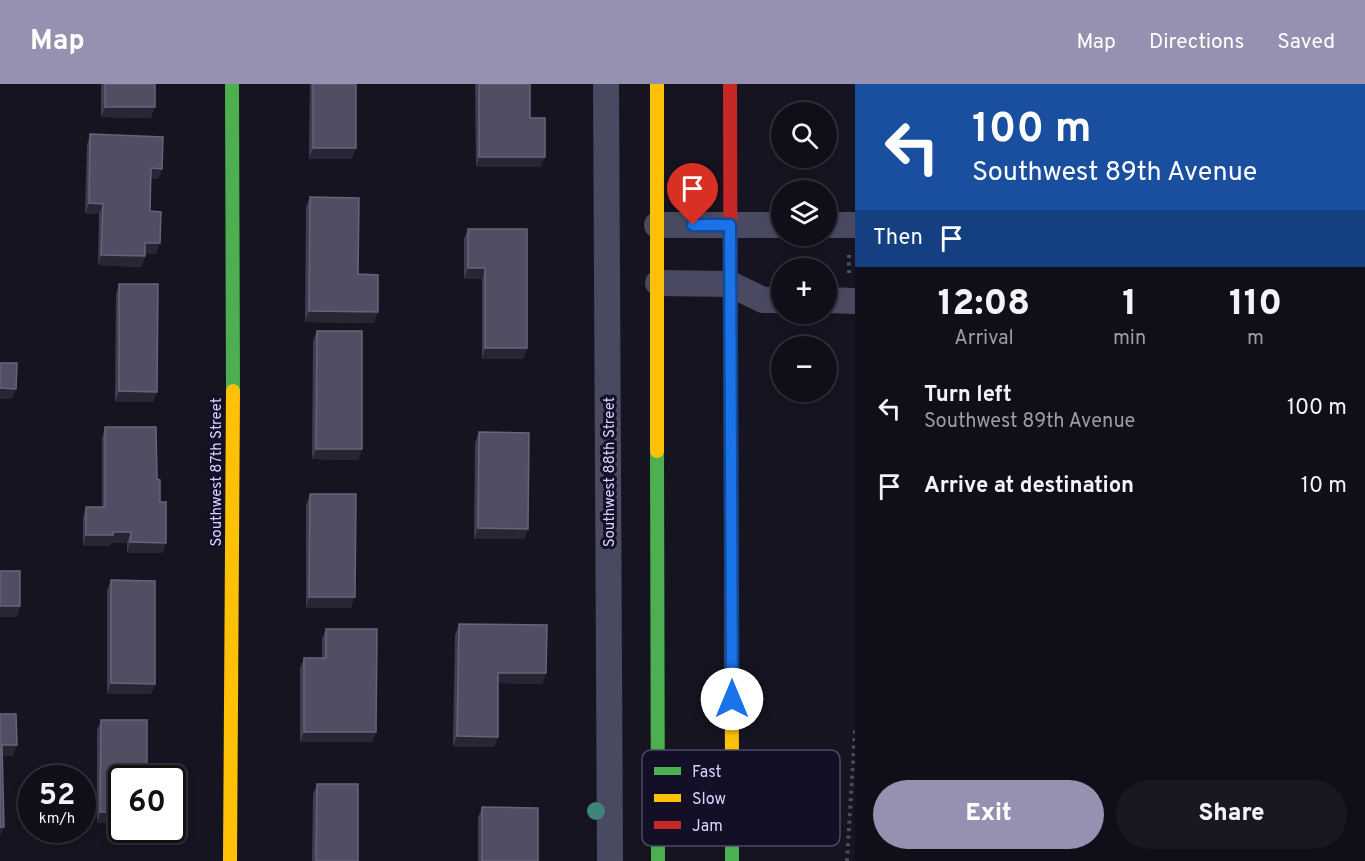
<!DOCTYPE html>
<html lang="en">
<head>
<meta charset="utf-8">
<style>
	body { margin:0; font-family:Overpass,sans-serif; background:#191822; color:#f1f3f6; height:100vh; display:flex; flex-direction:column; font-size:22px; white-space:nowrap }
	* { box-sizing:border-box; margin:0 }
	p { font-size:20px; color:#9c9ca2 }
	.icon { flex:none; width:33px; height:33px; fill:none; stroke:currentColor; stroke-width:2; stroke-linecap:round; stroke-linejoin:round }
	.map { position:relative; flex:1; overflow:hidden }
	.sheet { display:flex; flex-direction:column; background:#100f19; width:510px }
	.sheet>* { flex:none }
	.hud { background:#1a4fa0; color:#fff; overflow:hidden }
	.tools { position:absolute; left:771px; top:18px; display:grid; gap:12px }
	.tools a { display:grid; place-items:center; width:66px; height:66px; border-radius:50%; background:#100f19; box-shadow:0 3px 9px #0003,0 0 0 2px #302f38; font-size:30px }
	.speed { position:absolute; left:18px; top:681px; display:flex; gap:12px; font-size:30px; font-weight:700; text-align:center }
	.speed>* { display:grid; place-content:center; width:78px; height:78px; border-radius:50%; background:#100f19; box-shadow:0 3px 9px #0003,0 0 0 2px #302f38; line-height:1 }
	.speed small { font-size:15px; font-weight:400 }
	.speed .limit { border:3px solid #111; border-radius:9px; background:#fff; color:#111 }
	.pin { position:absolute; display:grid; place-items:center; width:51px; height:51px; color:#fff; margin:-62px -26px; border-radius:50% 50% 50% 0; rotate:-45deg; box-shadow:0 0 6px #0007 }
	.pin .icon { rotate:45deg }
	.me { position:absolute; width:66px; margin:-33px; rotate:0deg; stroke-linejoin:round; filter:drop-shadow(0 0 4px #0008) }
	.turn { display:flex; align-items:center; gap:21px; height:126px; padding:0 18px; font-size:27px }
	.turn .icon { width:78px; height:78px; stroke-width:2.5 }
	.turn b { display:block; font-size:42px; line-height:51px }
	.then { display:flex; align-items:center; height:57px; padding:0 18px; background:#0003; gap:12px; font-size:22px }
	.eta { display:flex; justify-content:space-evenly; align-items:center; height:102px; text-align:center }
	.eta b { font-size:36px; font-weight:800; line-height:42px }
	.action { display:flex; gap:12px; margin-top:auto; padding:12px 18px }
	.action a { flex:1; height:69px; border-radius:36px; background:#9591b1; color:#fff; font-size:24px; font-weight:800; line-height:69px; text-align:center }
	.action a+a { background:#191822; color:#f1f3f6 }
	ul { padding:0; list-style:none }
	li { display:flex; align-items:center; gap:18px; height:78px; padding:0 18px }
	li div { flex:1 }
	li b { display:block; font-size:22px }
	li em { font-style:normal }
	header { display:flex; align-items:center; gap:36px; box-sizing:border-box; height:84px; padding:0 30px; background:#9591b1; color:#fff }
	header strong { font-size:28px }
	nav { display:flex; gap:33px; margin-inline-start:auto; font-size:21px }
	main { display:flex; flex:1; min-height:0 }
	.map>svg:first-child { display:block }
	.lines { fill:none; stroke-linecap:round; stroke-linejoin:round }
	.path { stroke:#44505f; stroke-width:4; stroke-dasharray:3 4.5; stroke-linecap:butt }
	.street { stroke:#4a4962; stroke-width:26 }
	.fast { stroke:#4caf50; stroke-width:14 }
	.slow { stroke:#ffc107; stroke-width:14 }
	.jam { stroke:#c62828; stroke-width:14 }
	.tree { fill:#3e8478 }
	.wall { fill:#403d50 }
	.shaded-wall { fill:#282635 }
	.building { fill:#504e63; stroke:#66637b; stroke-width:1.5 }
	.route-casing { stroke:#114b97; stroke-width:15 }
	.route { stroke:#1a73e8; stroke-width:10 }
	.labels { text-anchor:middle; stroke-width:6; stroke-linejoin:round; paint-order:stroke }
	.street-label { font-size:15px; fill:#d9d4ff; stroke:#130f26 }
	.key { fill:#130f26; stroke:#4e4a67; stroke-width:1.5 }
	.key-label { font-size:16px; fill:#d9d4ff }
</style>
</head>
<body>
<header>
<strong>Map</strong>
<nav><a>Map</a><a>Directions</a><a>Saved</a></nav>
</header>
<main>
<div class="map">
<svg width="855" height="777" viewBox="0 0 855 777">
	<rect width="100%" height="100%" fill="#161421"/>
	<g class="lines">
		<path class="path" d="M849 189V169
			M847 777 855 645"/>
		<path class="street" d="M606 0 610 777
			M657 141H782
			M826 141H855
			M658 199 730 200 763 216H782
			M826 216 855 217"/>
		<path class="fast" d="M232 0 233 307
			M657 367 658 777
			M732 681V777"/>
		<path class="slow" d="M657 0V367
			M731 395 732 681
			M230 777 233 307"/>
		<path class="jam" d="M730 0 731 395"/>
	</g>
	<circle class="tree" cx="596" cy="727" r="9"/>
	<path class="wall" d="M101 0H155L151 34 101 33Z
		M310 0H356L352 75H309Z
		M475 0H530V34L541 83H476Z
		M90 50 162 85 158 95H151L150 127 156 170 145 169V172L141 183 98 181 99 130H85L87 61Z
		M310 113 358 190 374 239 305 238 306 123Z
		M468 145 527 264 523 275H482V195H464V155Z
		M119 200 157 308 153 318H115L116 211Z
		M317 247 362 365 358 376 312 375 313 257Z
		M105 343 157 395 166 459 162 469H127V459H111L109 462H83V433L86 423H102V354Z
		M479 348 525 455H474L475 359Z
		M310 410 351 524H306V421Z
		M111 496 155 600 151 610H107V507Z
		M459 540 546 589 542 600 498 599V653L494 663H453L455 551Z
		M326 545 376 648 372 658H300V584L304 574H322V555Z
		M101 636H147L97 739V646Z
		M317 700 358 777H312L313 710Z
		M482 723 538 777H478V734Z
		M128 746H162L159 754H128Z"/>
	<path class="shaded-wall" d="M105 23H155L151 34 101 33Z
		M313 64H356L352 75H309Z
		M479 73H545L541 83H476Z
		M151 84 162 85 158 95H148Z
		M89 119 103 120 99 130H85Z
		M145 159H160L156 170 141 169Z
		M101 171 145 172 141 183 98 181Z
		M468 184H485L482 195H464Z
		M309 227 378 228 374 239 305 238Z
		M485 264H527L523 275H482Z
		M0 304 16 305 12 315H0Z
		M119 307 157 308 153 318H115Z
		M316 365H362L358 376 312 375Z
		M478 444 528 445 525 455H474Z
		M113 448H131L127 459H111L109 462H83L86 451Z
		M130 458 166 459 162 469H127Z
		M309 513H355L351 524H306Z
		M0 522H20L17 533H0Z
		M498 589H546L542 600 494 599Z
		M111 599 155 600 151 610H107Z
		M304 648H376L372 658H300Z
		M457 652 498 653 494 663H453Z
		M2 661H17L13 672H0Z
		M100 728H122V739H97Z
		M0 743H4L0 753Z
		M131 746H162L159 754H128Z"/>
	<path class="building" d="M105 0H155V23H105Z
		M313 0H356V64H313Z
		M479 0H530V34H545V73H479Z
		M90 50 163 53 162 85 151 84 150 127 161 128 160 159H145V172L101 171 103 120 89 119Z
		M310 113 359 114 358 190 378 191V228L309 227Z
		M468 145H527V264H485V184H468Z
		M119 200H158L157 308 119 307Z
		M317 247H362V365H316Z
		M0 279H17L16 305 0 304Z
		M105 343H156L157 395 160 396V418H166V459L130 458 131 448H113V451H86V423H105Z
		M479 348 529 349 528 445 478 444Z
		M310 410H356L355 513H309Z
		M0 487H20V522H0Z
		M111 496 155 497V600L111 599Z
		M459 540 547 541 546 589H498V653L457 652Z
		M326 545H377L376 648H304V574H326Z
		M0 630H16L17 661H2L4 743H0Z
		M101 636H147V694H122V728H100Z
		M317 700H358V777H316Z
		M482 723 538 724V777H482Z"/>
	<g class="lines">
		<defs>
			<path id="route" d="M693 141H730L732 615"/>
		</defs>
		<use href="#route" class="route-casing"/>
		<use href="#route" class="route"/>
	</g>
	<g class="labels">
		<g class="street-label">
			<text transform="translate(216 388) rotate(-90)" y="5">Southwest 87th Street</text>
			<text transform="translate(609 388) rotate(-90)" y="5">Southwest 88th Street</text>
		</g>
	</g>
	<rect x="642" y="666" width="198" height="96" rx="9" class="key"/>
	<rect x="654" y="683" width="27" height="8" fill="#4caf50"/>
	<rect x="654" y="710" width="27" height="8" fill="#ffc107"/>
	<rect x="654" y="737" width="27" height="8" fill="#c62828"/>
	<g class="key-label">
		<text x="692" y="693">Fast</text>
		<text x="692" y="720">Slow</text>
		<text x="692" y="747">Jam</text>
	</g>
</svg>
<div class="tools">
<a><svg class="icon" aria-label="search" viewBox="0 0 24 24"><circle cx="10" cy="10" r="6"/><path d="M15 15l6 6"/></svg></a>
<a><svg class="icon" aria-label="layers" viewBox="0 0 24 24"><path d="M12 4l9 5-9 5-9-5zM3 14l9 5 9-5"/></svg></a>
<a>+</a>
<a>−</a>
</div>
<div class="speed"><div>52<small>km/h</small></div><div class="limit">60</div></div>
<div class="pin" style="left:693px;top:141px;background:#d93025"><svg class="icon" aria-label="arrive" viewBox="0 0 24 24"><path d="M6 21V4h12l-3 4 3 4H6"/></svg></div>
<svg class="me" style="left:732px;top:615px" viewBox="-20 -20 40 40"><circle r="19" fill="#fff"/><path d="M0-13L10 11 0 6-10 11z" fill="#1a73e8"/></svg>
</div>
<section class="sheet">
<div class="hud">
<div class="turn"><svg class="icon" aria-label="left" viewBox="0 0 24 24"><path d="M17 20v-9H6M10 6l-5 5 5 5"/></svg><div><b>100 m</b>Southwest 89th Avenue</div></div>
<div class="then">Then<svg class="icon" aria-label="arrive" viewBox="0 0 24 24"><path d="M6 21V4h12l-3 4 3 4H6"/></svg></div>
</div>
<div class="eta">
<div><b>12:08</b><p>Arrival</p></div>
<div><b>1</b><p>min</p></div>
<div><b>110</b><p>m</p></div>
</div>
<ul>
<li><svg class="icon" aria-label="left" viewBox="0 0 24 24"><path d="M17 20v-9H6M10 6l-5 5 5 5"/></svg><div><b>Turn left</b><p>Southwest 89th Avenue</p></div><em>100 m</em></li>
<li><svg class="icon" aria-label="arrive" viewBox="0 0 24 24"><path d="M6 21V4h12l-3 4 3 4H6"/></svg><div><b>Arrive at destination</b></div><em>10 m</em></li>
</ul>
<div class="action"><a>Exit</a><a>Share</a></div>
</section>
</main>
</body>
</html>
